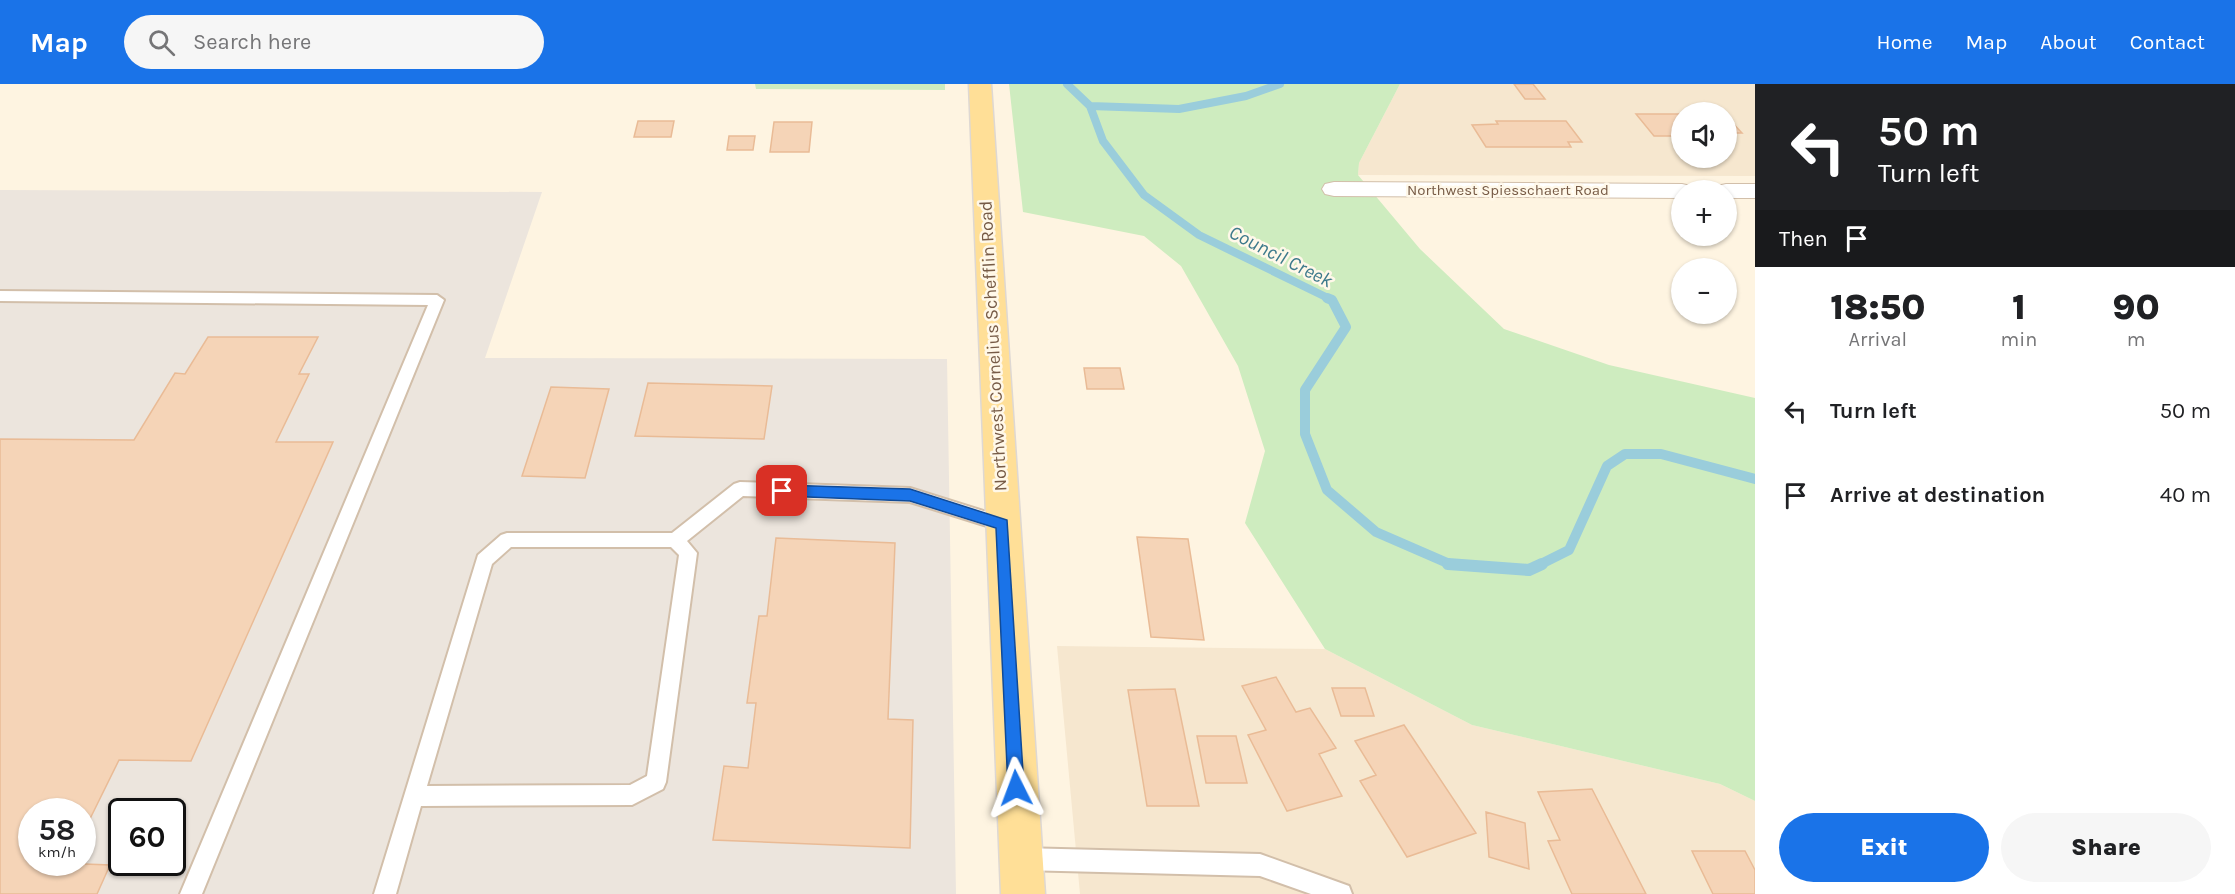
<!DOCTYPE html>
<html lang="en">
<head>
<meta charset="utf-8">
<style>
	body { margin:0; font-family:Karla,sans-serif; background:#f6f6f6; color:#202124; height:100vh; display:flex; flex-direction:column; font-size:22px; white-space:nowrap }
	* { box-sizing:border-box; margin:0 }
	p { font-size:20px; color:#757577 }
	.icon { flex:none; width:33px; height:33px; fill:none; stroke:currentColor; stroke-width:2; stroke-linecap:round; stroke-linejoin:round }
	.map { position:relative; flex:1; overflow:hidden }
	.panel { display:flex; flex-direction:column; background:#fff; width:480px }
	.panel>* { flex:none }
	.hud { background:#202124; color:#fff; overflow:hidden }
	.buttons { position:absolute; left:1671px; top:18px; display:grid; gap:12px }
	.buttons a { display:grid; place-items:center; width:66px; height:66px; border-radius:50%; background:#fff; box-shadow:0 2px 4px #0004; font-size:30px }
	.speed { position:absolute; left:18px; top:714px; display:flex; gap:12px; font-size:30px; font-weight:700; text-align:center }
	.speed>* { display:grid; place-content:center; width:78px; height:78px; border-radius:50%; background:#fff; box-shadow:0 2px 4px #0004; line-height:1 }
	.speed small { font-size:15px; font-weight:400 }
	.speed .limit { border:3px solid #111; border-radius:9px; background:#fff; color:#111 }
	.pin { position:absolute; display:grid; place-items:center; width:51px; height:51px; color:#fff; margin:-26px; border-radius:12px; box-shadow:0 3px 9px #0006 }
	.me { position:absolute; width:66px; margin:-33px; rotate:357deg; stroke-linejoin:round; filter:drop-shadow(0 0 4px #0008) }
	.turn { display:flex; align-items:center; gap:21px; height:126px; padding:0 24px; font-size:27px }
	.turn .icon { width:78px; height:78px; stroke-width:2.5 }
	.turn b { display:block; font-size:42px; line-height:51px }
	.then { display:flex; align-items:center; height:57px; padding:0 24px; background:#0003; gap:12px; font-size:22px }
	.eta { display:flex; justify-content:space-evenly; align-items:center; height:102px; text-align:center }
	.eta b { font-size:36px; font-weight:800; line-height:42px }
	.primary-button { display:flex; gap:12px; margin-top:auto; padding:12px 24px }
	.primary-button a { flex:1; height:69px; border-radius:36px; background:#1a73e8; color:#fff; font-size:24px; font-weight:800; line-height:69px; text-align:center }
	.primary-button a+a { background:#f6f6f6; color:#202124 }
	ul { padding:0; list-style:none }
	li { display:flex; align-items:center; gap:18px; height:84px; padding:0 24px }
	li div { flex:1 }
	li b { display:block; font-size:22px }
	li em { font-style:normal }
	header { display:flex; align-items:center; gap:36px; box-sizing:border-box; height:84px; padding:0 30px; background:#1a73e8; color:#fff }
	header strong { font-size:28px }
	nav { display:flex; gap:33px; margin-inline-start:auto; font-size:21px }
	.search { width:420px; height:54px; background:#f6f6f6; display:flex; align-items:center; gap:15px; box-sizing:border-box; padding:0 21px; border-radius:33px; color:#757577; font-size:22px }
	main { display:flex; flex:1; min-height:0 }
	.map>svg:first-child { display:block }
	.residential { fill:#f6e7cf; fill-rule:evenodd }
	.industrial { fill:#ece5dd; fill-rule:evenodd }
	.green { fill:#ceecbf }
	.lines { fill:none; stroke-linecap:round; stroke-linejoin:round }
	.stream-far2 { stroke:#9acddb; stroke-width:8 }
	.stream-far1 { stroke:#9acddb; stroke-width:10 }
	.stream { stroke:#9acddb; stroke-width:12 }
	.building { fill:#f5d4b7; stroke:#e9bb96; stroke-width:1.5 }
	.lane-casing { stroke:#d2bfaa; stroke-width:4 }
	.street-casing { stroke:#d2bfaa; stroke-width:2 }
	.primary-casing { stroke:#ded8d3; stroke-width:3 }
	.lane { fill:#fff; fill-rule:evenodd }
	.street { fill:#fff; fill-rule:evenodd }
	.primary { fill:#ffdf97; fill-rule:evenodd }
	.route { fill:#1a73e8; stroke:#114b97; stroke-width:1.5 }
	.labels { text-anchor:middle; stroke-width:5; stroke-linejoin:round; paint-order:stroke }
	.far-street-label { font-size:15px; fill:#775b46; stroke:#fff8e9 }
	.street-label { font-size:18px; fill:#775b46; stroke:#fff8e9 }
	.water-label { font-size:20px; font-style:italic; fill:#3e7a8c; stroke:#fff8e9 }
</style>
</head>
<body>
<header>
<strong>Map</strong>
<div class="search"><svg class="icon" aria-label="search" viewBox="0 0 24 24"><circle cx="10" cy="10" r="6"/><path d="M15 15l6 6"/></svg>Search here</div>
<nav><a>Home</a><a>Map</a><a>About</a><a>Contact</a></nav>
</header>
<main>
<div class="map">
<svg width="1755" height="810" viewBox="0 0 1755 810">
	<rect width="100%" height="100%" fill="#fef4e1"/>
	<path class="residential" d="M1400 0H1755V92L1358 91 1359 79ZM1682 28H1726V74H1682Z
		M1057 562 1325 565 1472 641 1720 700 1755 717V810H1080Z"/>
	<path class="industrial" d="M0 106 542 108 485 274 947 275 956 810H0ZM32 728H82V778H32ZM122 728H172V778H122Z"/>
	<path class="green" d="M755 0H945V6L756 5Z
		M1009 0H1400L1359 79 1358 91 1420 165 1504 245 1609 281 1755 314V717L1720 700 1472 641 1325 565 1245 439 1265 367 1238 282 1181 182 1144 152 1023 128Z"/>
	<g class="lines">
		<path class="stream-far2" d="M1067 0 1090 22 1103 57 1144 111 1199 151 1330 215
			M1090 22 1179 25 1246 12 1280 0"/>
		<path class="stream-far1" d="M1327 214 1332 216 1346 243 1305 306V350L1327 406 1376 448 1452 481
			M1539 481 1569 466 1607 382 1625 370H1661L1755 395"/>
		<path class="stream" d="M1448 480 1529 486 1542 480"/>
	</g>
	<path class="building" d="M1514 0H1533L1545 15H1525Z
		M1636 30H1682V52H1654Z
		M1726 32 1742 49H1726Z
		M638 37H674L671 53H634Z
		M1496 37H1566L1582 58H1568L1571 63H1486L1472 41 1498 40Z
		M774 38H812L809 68H770Z
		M729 52H755L753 66H727Z
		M208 253H318L299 290H309L276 358H333L191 677 119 676 82 751V728H32V778L110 781 97 810H0V355L134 356 175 289 185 290Z
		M1084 284H1120L1124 305H1087Z
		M648 299 772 302 764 355 635 352Z
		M551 303 609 305 585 394 522 392Z
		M1137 453 1188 455 1204 556 1151 553Z
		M776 454 895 459 888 635 913 636 910 764 713 756 724 682 748 684 756 619H747L759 532H767Z
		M1276 593 1296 628 1310 624 1336 664 1319 670 1342 712 1287 727 1248 651 1266 646 1242 602Z
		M1332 604H1365L1374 632H1341Z
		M1175 605 1199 722H1147L1128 606Z
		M1404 641 1476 749 1407 773 1360 697 1376 691 1355 657Z
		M1197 652H1236L1247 699H1206Z
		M1592 705 1646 810H1572L1548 757 1560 756 1538 708Z
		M1486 728 1525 739 1529 785 1489 773Z
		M1692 767H1745L1755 786V810H1713Z"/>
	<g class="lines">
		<defs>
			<path id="lane" d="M0 207 437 211 444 216 202 810H180L428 221 0 217Z
				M740 398 910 404 1009 435 1011 440 1009 445 1003 447 910 418 743 412 687 457 697 469 666 698 663 705 632 721 421 722 396 810H374L478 471 501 451 507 449H672L734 400ZM511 463H671L679 471 647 692 630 701 427 702 492 480Z
				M1021 764 1260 770 1349 802 1352 810H1311L1260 792 1021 786 1014 782 1010 775 1014 768Z"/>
			<path id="street" d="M1334 98 1682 100 1691 102 1694 106H1682V114L1334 112 1325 110 1322 105 1325 100Z
				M1726 100H1755V114H1726V106H1714L1717 102Z"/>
			<path id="primary" d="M969 0H991L1045 810H1001Z"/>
		</defs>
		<use href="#lane" class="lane-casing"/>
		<use href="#street" class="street-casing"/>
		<use href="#primary" class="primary-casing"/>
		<use href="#lane" class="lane"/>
		<use href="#street" class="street"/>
		<use href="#primary" class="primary"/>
	</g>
	<path class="route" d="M782 401 910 405 1007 436 1024 704 1022 709 1016 712 1010 709 1008 704 996 444 910 417 782 412 776 407Z"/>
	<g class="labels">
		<g class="far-street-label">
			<text x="1508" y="111">Northwest Spiesschaert Road</text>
		</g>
		<g class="street-label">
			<text transform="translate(993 262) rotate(-93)" y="6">Northwest Cornelius Schefflin Road</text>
		</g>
		<g class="water-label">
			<text transform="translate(1281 172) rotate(27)" y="7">Council Creek</text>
		</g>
	</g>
</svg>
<div class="buttons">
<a><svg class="icon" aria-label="sound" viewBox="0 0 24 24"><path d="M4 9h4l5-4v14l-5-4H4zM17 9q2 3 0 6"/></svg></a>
<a>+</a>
<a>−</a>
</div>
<div class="speed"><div>58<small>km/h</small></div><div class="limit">60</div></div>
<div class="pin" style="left:782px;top:407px;background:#d93025"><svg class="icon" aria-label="arrive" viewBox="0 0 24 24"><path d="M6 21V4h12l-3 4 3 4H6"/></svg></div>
<svg class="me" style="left:1016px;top:704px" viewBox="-20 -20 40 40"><path d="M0-17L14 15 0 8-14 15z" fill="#1a73e8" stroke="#fff" stroke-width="4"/></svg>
</div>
<section class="panel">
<div class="hud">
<div class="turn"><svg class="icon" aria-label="left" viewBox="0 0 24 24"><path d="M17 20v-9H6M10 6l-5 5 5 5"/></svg><div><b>50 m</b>Turn left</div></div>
<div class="then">Then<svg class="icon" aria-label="arrive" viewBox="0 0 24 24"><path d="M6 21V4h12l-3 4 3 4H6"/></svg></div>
</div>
<div class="eta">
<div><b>18:50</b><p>Arrival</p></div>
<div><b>1</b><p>min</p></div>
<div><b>90</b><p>m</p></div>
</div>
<ul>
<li><svg class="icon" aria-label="left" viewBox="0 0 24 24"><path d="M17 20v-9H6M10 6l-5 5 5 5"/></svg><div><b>Turn left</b></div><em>50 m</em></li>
<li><svg class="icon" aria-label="arrive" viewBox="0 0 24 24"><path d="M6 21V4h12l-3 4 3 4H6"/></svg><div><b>Arrive at destination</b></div><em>40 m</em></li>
</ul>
<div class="primary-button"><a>Exit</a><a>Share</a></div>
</section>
</main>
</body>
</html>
